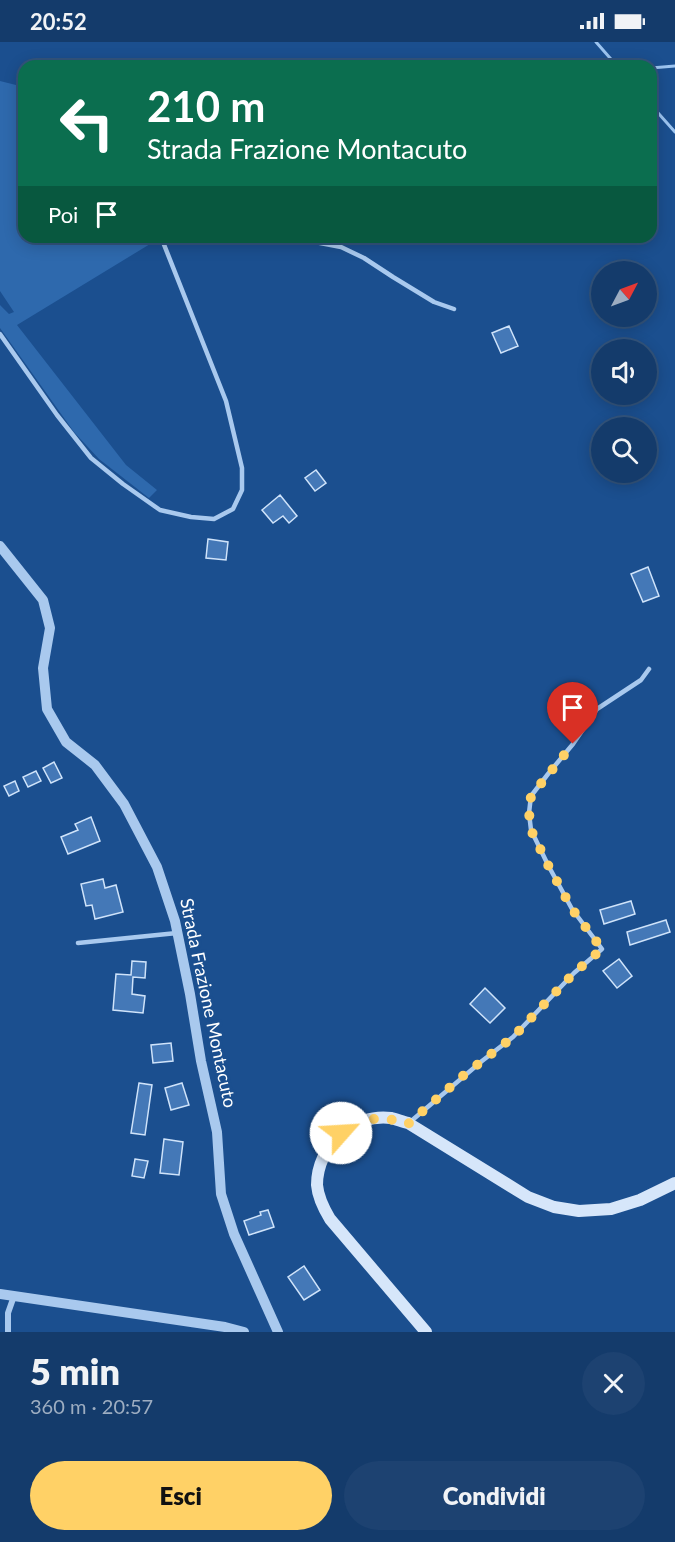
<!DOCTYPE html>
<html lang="it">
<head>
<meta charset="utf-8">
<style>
	body { margin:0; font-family:Lato,sans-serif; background:#1d4271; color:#f1f3f6; height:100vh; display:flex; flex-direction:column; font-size:22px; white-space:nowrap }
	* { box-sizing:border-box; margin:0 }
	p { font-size:20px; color:#9dadc1 }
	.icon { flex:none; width:33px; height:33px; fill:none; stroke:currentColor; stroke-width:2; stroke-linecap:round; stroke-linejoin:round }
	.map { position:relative; height:1290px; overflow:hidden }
	.drawer { display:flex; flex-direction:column; background:#143b6b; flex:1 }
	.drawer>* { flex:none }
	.guide { position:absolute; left:18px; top:18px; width:639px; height:183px; border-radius:18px; box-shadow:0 3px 15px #0003,0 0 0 2px #33557e; background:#0b6e4f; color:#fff; overflow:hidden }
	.needle { width:39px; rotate:49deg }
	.tools { position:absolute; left:591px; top:219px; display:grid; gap:12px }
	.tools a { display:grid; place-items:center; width:66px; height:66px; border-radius:50%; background:#143b6b; box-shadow:0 3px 15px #0003,0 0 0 2px #33557e; font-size:30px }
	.pin { position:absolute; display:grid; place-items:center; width:51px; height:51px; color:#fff; margin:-62px -26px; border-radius:50% 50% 50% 0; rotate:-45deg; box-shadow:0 0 6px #0007 }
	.pin .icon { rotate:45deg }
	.me { position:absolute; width:66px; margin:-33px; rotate:64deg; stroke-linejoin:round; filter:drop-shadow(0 0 4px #0008) }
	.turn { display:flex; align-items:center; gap:21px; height:126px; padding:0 30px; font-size:27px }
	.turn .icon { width:78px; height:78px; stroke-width:2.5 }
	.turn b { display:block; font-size:42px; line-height:51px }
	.then { display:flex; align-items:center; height:57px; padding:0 30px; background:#0003; gap:12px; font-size:22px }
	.round { display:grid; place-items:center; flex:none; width:63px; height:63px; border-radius:32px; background:#1d4271 }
	.headline { display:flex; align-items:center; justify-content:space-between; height:102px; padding:0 30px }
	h1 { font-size:36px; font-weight:800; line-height:45px }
	.action { display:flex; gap:12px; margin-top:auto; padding:12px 30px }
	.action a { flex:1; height:69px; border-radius:36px; background:#ffd166; color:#111; font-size:24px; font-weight:800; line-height:69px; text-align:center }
	.action a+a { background:#1d4271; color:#f1f3f6 }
	.status { display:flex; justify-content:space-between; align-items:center; height:42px; padding:0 30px; background:#143b6b; direction:ltr }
	.status svg { height:16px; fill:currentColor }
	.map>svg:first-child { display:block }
	.green { fill:#2e69ad }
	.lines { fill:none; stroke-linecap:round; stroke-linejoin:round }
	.stream { stroke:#9cc4f0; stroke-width:3 }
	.building { fill:#4478b7; stroke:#cfe3fa; stroke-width:1.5 }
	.service { stroke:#a9c9ee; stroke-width:4.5 }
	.minor { stroke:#a9c9ee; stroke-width:6 }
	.tertiary { stroke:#a9c9ee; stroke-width:10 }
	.secondary { stroke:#d6e6fa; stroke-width:12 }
	.route { stroke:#ffd166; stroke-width:10; stroke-dasharray:0 18 }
	.labels { text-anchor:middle; stroke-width:6; stroke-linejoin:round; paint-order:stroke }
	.street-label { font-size:18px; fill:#fff; stroke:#1b4f8f }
</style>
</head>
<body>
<div class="status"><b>20:52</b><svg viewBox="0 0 49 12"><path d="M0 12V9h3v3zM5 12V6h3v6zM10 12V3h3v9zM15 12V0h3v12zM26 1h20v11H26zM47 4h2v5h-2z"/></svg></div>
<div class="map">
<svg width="675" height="1290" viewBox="0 0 675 1290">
	<rect width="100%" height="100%" fill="#1b4f8f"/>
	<path class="green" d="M0 39 24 45V195H153L155 199 17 283 126 423 157 448 149 456 99 417 74 390 0 286V263L9 272 14 270 0 249Z"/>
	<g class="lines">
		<path class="stream" d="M596 0 617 24
			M651 26 675 24
			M651 63 675 90"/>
	</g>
	<path class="building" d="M509 284 518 304 501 311 492 291Z
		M316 428 326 441 315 449 305 436Z
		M280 453 297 474 289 481 283 474 273 481 262 468Z
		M208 497 228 500 226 518 206 516Z
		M648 525 659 554 643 560 631 532Z
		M54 720 62 736 51 741 43 726Z
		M36 729 41 739 28 745 23 735Z
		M15 739 19 749 9 754 4 744Z
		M91 775 100 799 68 812 61 795 78 788 75 782Z
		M103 837 105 846 116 843 123 870 95 877 92 863 86 864 81 842Z
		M631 859 635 872 604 882 600 868Z
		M666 878 670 890 630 903 627 890Z
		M619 917 632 934 617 946 603 929Z
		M132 919 146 920 145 936 133 935 132 952 145 954 143 971 113 968 116 932 131 933Z
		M485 946 505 966 490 981 470 962Z
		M171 1001 173 1019 153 1021 151 1003Z
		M139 1041 152 1043 145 1093 131 1091Z
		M182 1041 189 1063 171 1068 165 1046Z
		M164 1097 183 1100 179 1133 160 1131Z
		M135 1117 148 1119 144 1136 132 1134Z
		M268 1168 274 1185 249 1193 244 1179 261 1173 260 1170Z
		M304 1224 320 1248 304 1258 288 1235Z"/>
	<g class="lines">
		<path class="service" d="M289 195 341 205 364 216 393 235 434 260 454 267
			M0 292 57 373 91 416 123 442 160 468 191 475 214 477 233 467 242 448V426L226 359 161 195
			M78 901 177 891
			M410 1080 482 1019 513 995 574 931 602 907 572 867 548 823 531 788 529 771 531 754 548 732 573 702 597 667 641 638 649 627"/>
		<path class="minor" d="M8 1290V1271L14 1254"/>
		<path class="tertiary" d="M0 504 43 558 50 586 43 626 47 667 66 700 95 723 124 762 157 825 175 879 190 952 201 1019 217 1090 221 1152 234 1192 278 1290
			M0 1252 225 1285 244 1290"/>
		<path class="secondary" d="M426 1290 330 1177C324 1167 318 1155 317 1143 317 1104 353 1071 391 1076 396 1077 403 1080 408 1081L528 1155 554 1165 579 1169 611 1167 640 1158 675 1141"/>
	</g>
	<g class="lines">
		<path class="route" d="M341 1091C365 1075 381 1073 408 1082L464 1033 513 995 574 931 602 907 572 867 548 823 531 788 529 771 531 754 573 702"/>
	</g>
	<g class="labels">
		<g class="street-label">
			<text transform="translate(208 961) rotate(78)" y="6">Strada Frazione Montacuto</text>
		</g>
	</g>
</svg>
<div class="tools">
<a><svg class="needle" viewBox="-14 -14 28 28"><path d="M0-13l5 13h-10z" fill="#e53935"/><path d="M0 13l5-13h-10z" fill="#9dadc1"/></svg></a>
<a><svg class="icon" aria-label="sound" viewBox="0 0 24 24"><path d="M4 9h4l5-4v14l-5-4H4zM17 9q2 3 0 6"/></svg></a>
<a><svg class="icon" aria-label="search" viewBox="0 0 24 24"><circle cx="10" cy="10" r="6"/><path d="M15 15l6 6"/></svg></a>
</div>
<div class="pin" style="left:573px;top:702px;background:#d93025"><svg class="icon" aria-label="arrive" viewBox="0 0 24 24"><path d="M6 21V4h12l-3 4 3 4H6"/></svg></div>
<svg class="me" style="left:341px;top:1091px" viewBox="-20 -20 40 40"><circle r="19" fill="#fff"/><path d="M0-13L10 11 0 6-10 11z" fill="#ffd166"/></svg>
<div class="guide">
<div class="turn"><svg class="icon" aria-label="left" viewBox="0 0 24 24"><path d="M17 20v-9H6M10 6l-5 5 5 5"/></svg><div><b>210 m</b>Strada Frazione Montacuto</div></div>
<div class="then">Poi<svg class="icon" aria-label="arrive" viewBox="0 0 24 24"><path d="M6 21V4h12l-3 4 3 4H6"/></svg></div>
</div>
</div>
<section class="drawer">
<div class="headline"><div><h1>5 min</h1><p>360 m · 20:57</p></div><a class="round"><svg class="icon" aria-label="close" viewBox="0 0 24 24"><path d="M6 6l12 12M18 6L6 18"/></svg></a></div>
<div class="action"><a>Esci</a><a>Condividi</a></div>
</section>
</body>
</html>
